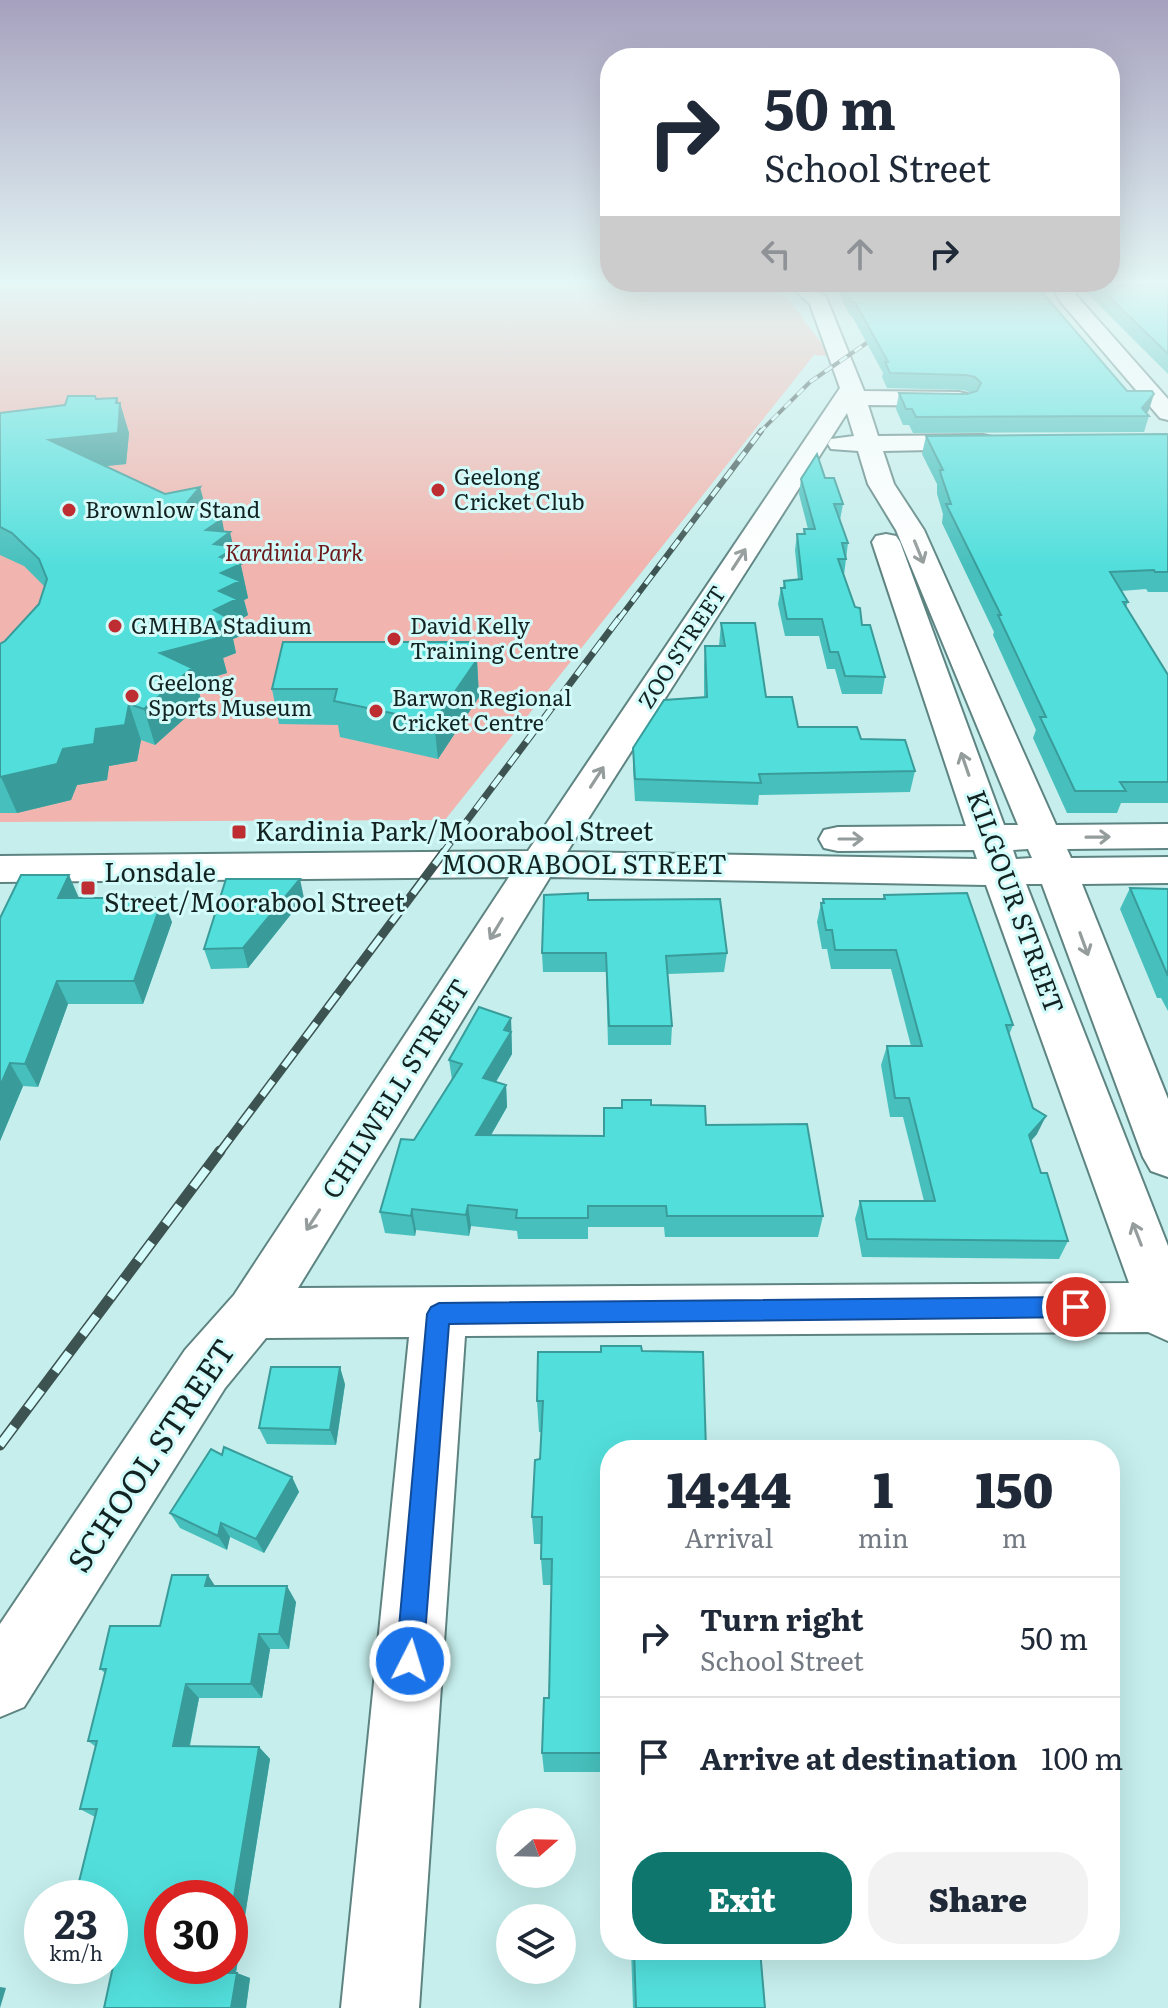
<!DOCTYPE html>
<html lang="en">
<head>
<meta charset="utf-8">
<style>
	body { margin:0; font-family:Literata,serif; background:#f2f2f3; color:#1f2937; height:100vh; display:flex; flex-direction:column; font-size:30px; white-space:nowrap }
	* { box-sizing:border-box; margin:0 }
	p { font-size:26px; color:#747a83 }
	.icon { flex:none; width:44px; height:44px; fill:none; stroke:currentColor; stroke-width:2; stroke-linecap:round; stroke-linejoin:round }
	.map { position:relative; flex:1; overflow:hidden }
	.sheet { position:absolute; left:600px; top:1440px; width:520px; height:520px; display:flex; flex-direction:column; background:#fff; border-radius:32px; box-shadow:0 8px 32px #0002 }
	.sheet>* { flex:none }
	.top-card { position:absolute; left:600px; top:48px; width:520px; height:244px; border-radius:32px; box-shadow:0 8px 32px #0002; background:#fff; color:#1f2937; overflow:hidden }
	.needle { width:52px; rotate:70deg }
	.fabs { position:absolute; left:496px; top:1808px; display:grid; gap:16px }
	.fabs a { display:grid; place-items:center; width:80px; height:80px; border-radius:50%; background:#fff; box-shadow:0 8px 32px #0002; font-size:40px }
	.speed { position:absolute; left:24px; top:1880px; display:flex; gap:16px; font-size:40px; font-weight:700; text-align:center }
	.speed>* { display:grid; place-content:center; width:104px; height:104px; border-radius:50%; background:#fff; box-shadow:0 8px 32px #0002; line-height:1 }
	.speed small { font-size:20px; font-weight:400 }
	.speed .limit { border:12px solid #d22; background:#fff; color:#111 }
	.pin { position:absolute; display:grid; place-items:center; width:68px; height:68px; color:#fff; margin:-34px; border:4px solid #fff; border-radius:50%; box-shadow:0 2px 8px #0007 }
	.me { position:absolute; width:88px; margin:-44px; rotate:5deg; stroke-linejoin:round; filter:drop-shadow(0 0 6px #0008) }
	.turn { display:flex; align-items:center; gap:28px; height:168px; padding:0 32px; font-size:36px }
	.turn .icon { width:104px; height:104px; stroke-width:2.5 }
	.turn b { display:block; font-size:56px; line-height:68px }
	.lanes { display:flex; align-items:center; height:76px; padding:0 32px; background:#0003; justify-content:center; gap:40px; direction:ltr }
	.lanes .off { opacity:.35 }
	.eta { display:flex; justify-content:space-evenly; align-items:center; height:136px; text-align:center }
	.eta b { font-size:48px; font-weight:800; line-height:56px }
	.cta { display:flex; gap:16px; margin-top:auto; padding:16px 32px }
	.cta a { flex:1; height:92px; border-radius:32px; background:#0f766e; color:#fff; font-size:32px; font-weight:800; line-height:92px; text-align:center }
	.cta a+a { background:#f2f2f3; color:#1f2937 }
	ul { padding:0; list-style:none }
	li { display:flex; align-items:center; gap:24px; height:120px; padding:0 32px; border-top:2px solid #e0e1e3 }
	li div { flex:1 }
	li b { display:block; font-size:30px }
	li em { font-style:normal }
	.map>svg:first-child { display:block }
	.green { fill:#f1b4ae }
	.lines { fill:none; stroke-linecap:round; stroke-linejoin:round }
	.minor-casing { stroke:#5e8482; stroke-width:4 }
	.minor { fill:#fff; fill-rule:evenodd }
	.rail-far4-casing { stroke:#3d5351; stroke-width:4 }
	.rail-far3-casing { stroke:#3d5351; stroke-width:6 }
	.rail-far2-casing { stroke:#3d5351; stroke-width:7 }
	.rail-far1-casing { stroke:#3d5351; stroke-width:9 }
	.rail-casing { stroke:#3d5351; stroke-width:11 }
	.rail-far4 { stroke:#d2fbf9; stroke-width:3; stroke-dasharray:9; stroke-linecap:butt }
	.rail-far3 { stroke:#d2fbf9; stroke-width:4; stroke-dasharray:11; stroke-linecap:butt }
	.rail-far2 { stroke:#d2fbf9; stroke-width:5; stroke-dasharray:14; stroke-linecap:butt }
	.rail-far1 { stroke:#d2fbf9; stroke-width:6; stroke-dasharray:18; stroke-linecap:butt }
	.rail { stroke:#d2fbf9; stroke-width:8; stroke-dasharray:23; stroke-linecap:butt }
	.wall { fill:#47c0bd }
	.shaded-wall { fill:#399c9a }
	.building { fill:#52dfdc; stroke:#399c9a; stroke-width:2 }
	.oneway { stroke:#959c9c }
	.route { fill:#1a73e8; stroke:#114b97; stroke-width:2 }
	.poi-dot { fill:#bd2d32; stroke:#d2fbf9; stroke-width:3 }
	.labels { text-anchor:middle; stroke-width:6; stroke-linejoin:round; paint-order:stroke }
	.far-poi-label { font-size:22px; fill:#132322; stroke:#d2fbf9; text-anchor:start }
	.far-park-label { font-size:22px; font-style:italic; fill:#6d1719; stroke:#d2fbf9 }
	.far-street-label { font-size:22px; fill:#132322; stroke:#d2fbf9 }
	.poi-label { font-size:26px; fill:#132322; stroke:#d2fbf9; text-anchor:start }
	.street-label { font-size:26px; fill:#132322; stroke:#d2fbf9 }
	.near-street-label { font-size:32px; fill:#132322; stroke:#d2fbf9 }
</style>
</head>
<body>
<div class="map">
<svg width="1168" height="2008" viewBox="0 0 1168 2008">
	<rect width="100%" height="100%" fill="#c5eeec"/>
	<path class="green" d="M0 285H765L788 299 827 350 828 356 814 355 445 820 0 822Z"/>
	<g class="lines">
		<defs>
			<path id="minor" d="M789 285H810L826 297 864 391 959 392 967 394 971 399 967 404 959 406 868 405 878 436 983 435 992 437 995 442 992 447 983 449 883 451 894 484 924 530 1056 825 1168 824V848L1067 849 1071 858 1168 857V883L1082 884 1168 1099V1177L1151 1171 1143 1157 1042 884H1026L1168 1246V1341L1148 1332 465 1336 419 2008H341L409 1337 266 1338 225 1388 24 1707 0 1717V1624L185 1350 234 1295 509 877 0 882V856L528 851 840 388 810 304ZM847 413 854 436 831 439 828 444 831 449 858 451 868 484 896 530 1018 825H1004L900 542 896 536 886 534 876 536 872 542 966 826 838 827 824 830 819 839 824 848 838 851 974 850 977 859 567 852ZM1028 849 1032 858 1016 859 1013 850ZM550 877 986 885 1129 1283 298 1288Z
				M1061 285H1082L1075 293 1076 295 1168 399V420L1160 418 1060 301 1055 291Z"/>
		</defs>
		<use href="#minor" class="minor-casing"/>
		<use href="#minor" class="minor"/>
		<defs>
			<path id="rail-far4" d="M759 433 810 382 884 331"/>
			<path id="rail-far3" d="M619 619 761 431"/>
			<path id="rail-far2" d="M442 854 620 617"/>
			<path id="rail-far1" d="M219 1153 444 852"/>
			<path id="rail" d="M0 1445 220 1151"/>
		</defs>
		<use href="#rail-far4" class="rail-far4-casing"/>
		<use href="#rail-far3" class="rail-far3-casing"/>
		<use href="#rail-far2" class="rail-far2-casing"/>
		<use href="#rail-far1" class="rail-far1-casing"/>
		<use href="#rail" class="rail-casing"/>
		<use href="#rail-far4" class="rail-far4"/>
		<use href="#rail-far3" class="rail-far3"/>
		<use href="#rail-far2" class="rail-far2"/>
		<use href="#rail-far1" class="rail-far1"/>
		<use href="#rail" class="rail"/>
	</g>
	<path class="wall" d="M835 285H1036L1127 391 1149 410 1147 413 1149 416 1144 432 913 433 909 425H903L896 409 899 393 967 394 972 393 963 390 887 388 882 377 883 373 852 316H850Z
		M1084 285H1168V374L1083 289Z
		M95 396 96 399 117 398 118 403H120L129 433 126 464 106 466 165 494 206 506 209 517 225 532 233 547H237L248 598 244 600 248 615 241 619 245 634 233 639 236 653 223 658 227 673 196 682 202 703 155 745 141 740 137 761 109 766 107 780 77 785 71 800 17 813H0V644L5 641 39 604 45 587 24 566 0 555V413L65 405Z
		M1168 435V592H1148L1146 589 1121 591 1128 602 1126 607 1168 675V803H1121L1117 813H1067L1033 738 1036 730 993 635 994 632 942 523 943 514 937 494V484L922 454 926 436Z
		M825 478 843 504 840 520 848 543 844 575 855 607 885 677 882 694H842L835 669H827L819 636H785L778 604 781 588H783L784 581 798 580 795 550 797 534H803L804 529H808L799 494 801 479Z
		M721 623 766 697 798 727 861 739 915 771 910 792 759 795 758 805 635 801 633 769V748L704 697V666L705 646H719Z
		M476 642 479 697 438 759 340 737 338 725 279 724 272 689Z
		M1130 888 1168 889V1011L1161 998H1157L1120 909Z
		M884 895 1013 1025 1009 1035 1037 1134 1031 1141 1041 1173 1068 1241 1059 1259 862 1257 855 1219 860 1201H924L903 1117H890L881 1065 887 1046H911L891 969H831L827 949H822L817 922 821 903H822L823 899H883Z
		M79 898 172 922 143 1004H68L38 1087 23 1086 0 1141V918Z
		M304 898 248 968 211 969 204 949Z
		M588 900 727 953 724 972 668 974 672 1026 671 1045H608L606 972H543L542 953Z
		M511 1018 512 1054 496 1082 506 1085 507 1107 491 1135 603 1136 604 1108 651 1105 706 1125 823 1216 818 1237H665L664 1227H588V1239H518L517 1231 471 1226 469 1236 416 1230 415 1236 385 1233 380 1212 414 1140 452 1080 449 1060Z
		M538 1352 610 1450V1772H544L542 1753 549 1698 552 1585H543L541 1559V1544H534L532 1517 540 1459 542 1432H539L537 1401Z
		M345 1384 336 1445 267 1444 259 1428Z
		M222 1455 292 1477 299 1492 264 1553 230 1537 227 1550 180 1528 170 1513Z
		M215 1586 296 1602 289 1649H270L262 1698H199L190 1746 259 1747 270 1759 236 1973 250 1978 246 2008H104L115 1953H110V1898L95 1817 80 1809 96 1747 88 1741 105 1673 100 1669Z
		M608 1810H610V1870H608L607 1826Z
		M631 1950H760L765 2008H633Z"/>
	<path class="shaded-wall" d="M1154 394 1149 410 1144 416 1142 408Z
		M117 398 120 409V403L129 433 126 464 59 471 49 440 116 403Z
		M200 487 211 527 222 519 225 536 230 532 234 549 237 547 248 598 244 600 248 615 241 619 245 634 233 639 236 653 223 658 227 673 196 682 202 703 155 745 144 709 160 653 203 628 214 610 184 506Z
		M476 642 479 697 438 759 434 722Z
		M129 704 141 740 137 761 109 766 107 780 77 785 71 800 17 813 1 777 63 749 96 729Z
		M69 875 79 898H58Z
		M300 879 304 898 248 968 243 948Z
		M163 898 172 922 143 1004 134 981Z
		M57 981 68 1004 38 1087 25 1064Z
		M511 1018 512 1054 485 1100 483 1078 504 1030Z
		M10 1063 23 1086 0 1141V1086Z
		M506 1085 507 1107 479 1156 476 1135Z
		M1046 1116 1037 1134 1020 1153 1029 1135Z
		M468 1205 471 1226 469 1236 466 1215Z
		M412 1209 416 1230 415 1236 411 1216Z
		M340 1367 345 1384 336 1445 330 1430Z
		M292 1477 299 1492 264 1553 256 1539Z
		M221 1523 230 1537 227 1550 218 1536Z
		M208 1575 219 1592 205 1586Z
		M287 1586 296 1602 289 1649 279 1634Z
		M259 1634 270 1649 262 1698 251 1684Z
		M186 1684 199 1698 187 1758 173 1746Z
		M259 1747 270 1759 235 1978 221 1973 222 1966H230V1921Z
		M237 1973 250 1978 246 2008H231Z
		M0 1987 6 1988 0 2008Z"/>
	<path class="building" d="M844 285H1036L1127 391H1152L1154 394 1142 408 1149 416 916 417 912 409H906L899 393 967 394 977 391 981 383 975 377 966 375 890 373 885 362H888L855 302H852Z
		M1097 285H1168V354Z
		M68 396H95L96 399 117 398 116 403H120L118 433 49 440 165 494 200 487 184 506H206L199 516 222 519 206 530 230 532 214 544 237 547 220 557 241 564 221 573 240 581 219 591 237 599 214 610 228 618 203 628 218 638 160 653 192 668 144 709 129 704 125 725 96 729 94 744 63 749 57 764 0 777V644L5 641 39 604 47 579 39 559 12 533 0 527V413L65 405Z
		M1167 434 1168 435V572H1155L1154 570 1110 572 1128 602H1123L1168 675V782H1120L1126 791H1075L1040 717H1046L998 615H1001L946 504H951L941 475 940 470H943L926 436Z
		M817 454 825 478H834L843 504H834L848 543H842L846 559H838L855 607 860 608 862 625H870L885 677 845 676 838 652H830L822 619H787L781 588H785L784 581 802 579 797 534H805L804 529H815L801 479Z
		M721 623H755L766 697H792L798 727H857L861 739 905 740 915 771 759 774 761 783 635 779 633 748 664 700 707 697 705 646H725Z
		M283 642H476V661L434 722 334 701 337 689H272Z
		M21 875H69L58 898H163L134 981H57L25 1064 10 1063 0 1086V918Z
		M226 879H300L243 948 204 949Z
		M1130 888 1168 889V976Z
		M588 893V900L720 899 727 953 666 956 672 1026H609L606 953H542L544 895Z
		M967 893 1013 1025H1006L1033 1108 1046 1116 1029 1135 1041 1173H1047L1068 1241 867 1239 860 1201H935L909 1098H895L887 1046H922L896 950H835L832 930H826L821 903H824L823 899H885L884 895Z
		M479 1007 511 1018 504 1030 511 1032 483 1078 506 1085 476 1135 604 1136V1108H622V1100H651V1105L705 1106 706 1125 807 1124 823 1216H667L666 1206H588V1218H516L517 1210 468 1205 466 1215 412 1209 411 1216 380 1212 401 1139 414 1140 462 1064 449 1060Z
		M601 1346H641L642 1351 703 1352 706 1450H610V1753H542L544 1698H549L552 1559H541L542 1517H532L535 1460 540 1459 543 1401H537L538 1352H601Z
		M271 1367H340L330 1430 259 1428Z
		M224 1447 292 1477 256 1539 221 1523 218 1536 170 1513 211 1449 222 1455Z
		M172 1575H208L205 1586H287L279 1634H259L251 1684H186L173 1746 259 1747 230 1921V1898H162V1966H222L221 1973H237L231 2008H104L117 1948H110V1898H75L97 1809H80L97 1741H88L106 1669H100L110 1626H160Z
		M608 1810H610L609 1856Z
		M634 1950H760L765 2008H636Z"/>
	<defs><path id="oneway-shaft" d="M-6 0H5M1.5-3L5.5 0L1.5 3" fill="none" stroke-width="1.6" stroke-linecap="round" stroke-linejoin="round" transform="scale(2)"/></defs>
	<g class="oneway">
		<use href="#oneway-shaft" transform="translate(919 552) rotate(68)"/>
		<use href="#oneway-shaft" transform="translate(739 559) rotate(-57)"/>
		<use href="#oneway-shaft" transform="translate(965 764) rotate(-109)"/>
		<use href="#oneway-shaft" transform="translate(597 777) rotate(-57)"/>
		<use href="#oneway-shaft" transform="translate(1098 837) rotate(-1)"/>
		<use href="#oneway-shaft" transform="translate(851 839)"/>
		<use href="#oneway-shaft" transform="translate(496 929) rotate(121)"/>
		<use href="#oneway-shaft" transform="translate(1084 944) rotate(70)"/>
		<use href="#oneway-shaft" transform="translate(313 1220) rotate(123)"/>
		<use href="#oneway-shaft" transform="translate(1137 1234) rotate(-111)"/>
	</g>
	<linearGradient id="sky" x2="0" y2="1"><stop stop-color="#a6a1be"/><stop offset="0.5" stop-color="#e5f7f6"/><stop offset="1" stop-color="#e5f7f6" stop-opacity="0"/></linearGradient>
	<rect width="1168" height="566" fill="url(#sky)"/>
	<path class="route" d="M1076 1297 1084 1300 1087 1307 1084 1314 1076 1317 449 1324 423 1661 419 1671 410 1675 400 1671 396 1661 427 1314 431 1307 439 1303Z"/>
	<g class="poi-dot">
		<circle cx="438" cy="490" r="8"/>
		<circle cx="69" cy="510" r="8"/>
		<circle cx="115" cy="626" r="8"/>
		<circle cx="394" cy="639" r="8"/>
		<circle cx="132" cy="696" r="8"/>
		<circle cx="376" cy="711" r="8"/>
		<rect x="231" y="824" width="16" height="16" rx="4"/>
		<rect x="80" y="880" width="16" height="16" rx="4"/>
	</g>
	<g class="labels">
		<g class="far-poi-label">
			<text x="454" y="485">Geelong<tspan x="454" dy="25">Cricket Club</tspan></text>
			<text x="85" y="518">Brownlow Stand</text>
			<text x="131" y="634">GMHBA Stadium</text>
			<text x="410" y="634">David Kelly<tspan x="410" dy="25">Training Centre</tspan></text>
			<text x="148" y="691">Geelong<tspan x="148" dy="25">Sports Museum</tspan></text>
			<text x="392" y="706">Barwon Regional<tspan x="392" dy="25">Cricket Centre</tspan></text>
		</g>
		<g class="far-park-label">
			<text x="294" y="561">Kardinia Park</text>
		</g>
		<g class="far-street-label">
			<text transform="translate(682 647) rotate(-57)" y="8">ZOO STREET</text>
		</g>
		<g class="poi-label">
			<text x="255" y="841">Kardinia Park/Moorabool Street</text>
			<text x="104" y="882">Lonsdale<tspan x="104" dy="30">Street/Moorabool Street</tspan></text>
		</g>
		<g class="street-label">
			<text x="584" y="874">MOORABOOL STREET</text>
			<text transform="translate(1015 902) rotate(70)" y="9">KILGOUR STREET</text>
			<text transform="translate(396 1089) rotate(-58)" y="9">CHILWELL STREET</text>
		</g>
		<g class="near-street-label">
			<text transform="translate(152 1456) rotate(-56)" y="11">SCHOOL STREET</text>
		</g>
	</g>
</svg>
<div class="fabs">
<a><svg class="needle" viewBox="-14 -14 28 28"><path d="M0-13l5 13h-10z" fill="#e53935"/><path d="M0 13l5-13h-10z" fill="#747a83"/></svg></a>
<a><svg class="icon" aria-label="layers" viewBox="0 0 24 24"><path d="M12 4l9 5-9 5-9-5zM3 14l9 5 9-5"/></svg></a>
</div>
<div class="speed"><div>23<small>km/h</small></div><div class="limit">30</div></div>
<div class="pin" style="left:1076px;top:1307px;background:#d93025"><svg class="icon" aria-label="arrive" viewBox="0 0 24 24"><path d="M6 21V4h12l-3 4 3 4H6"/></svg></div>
<svg class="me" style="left:410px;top:1661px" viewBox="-20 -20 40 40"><circle r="17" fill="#1a73e8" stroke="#fff" stroke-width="3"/><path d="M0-11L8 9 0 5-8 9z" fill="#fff"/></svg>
<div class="top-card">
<div class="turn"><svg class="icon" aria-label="right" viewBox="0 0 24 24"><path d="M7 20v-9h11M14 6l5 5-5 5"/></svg><div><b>50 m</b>School Street</div></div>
<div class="lanes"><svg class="icon off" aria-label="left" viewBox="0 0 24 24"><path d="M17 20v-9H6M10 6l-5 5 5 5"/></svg><svg class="icon off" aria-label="ahead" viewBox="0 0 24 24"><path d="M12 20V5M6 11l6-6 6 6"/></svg><svg class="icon" aria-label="right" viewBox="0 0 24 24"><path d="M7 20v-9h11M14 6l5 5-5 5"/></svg></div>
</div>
<section class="sheet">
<div class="eta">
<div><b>14:44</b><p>Arrival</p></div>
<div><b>1</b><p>min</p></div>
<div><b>150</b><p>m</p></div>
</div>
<ul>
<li><svg class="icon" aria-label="right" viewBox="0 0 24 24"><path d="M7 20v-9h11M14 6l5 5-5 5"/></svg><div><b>Turn right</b><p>School Street</p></div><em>50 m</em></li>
<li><svg class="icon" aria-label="arrive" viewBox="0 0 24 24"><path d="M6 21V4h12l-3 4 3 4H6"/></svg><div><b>Arrive at destination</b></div><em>100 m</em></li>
</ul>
<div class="cta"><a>Exit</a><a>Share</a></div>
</section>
</div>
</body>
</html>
